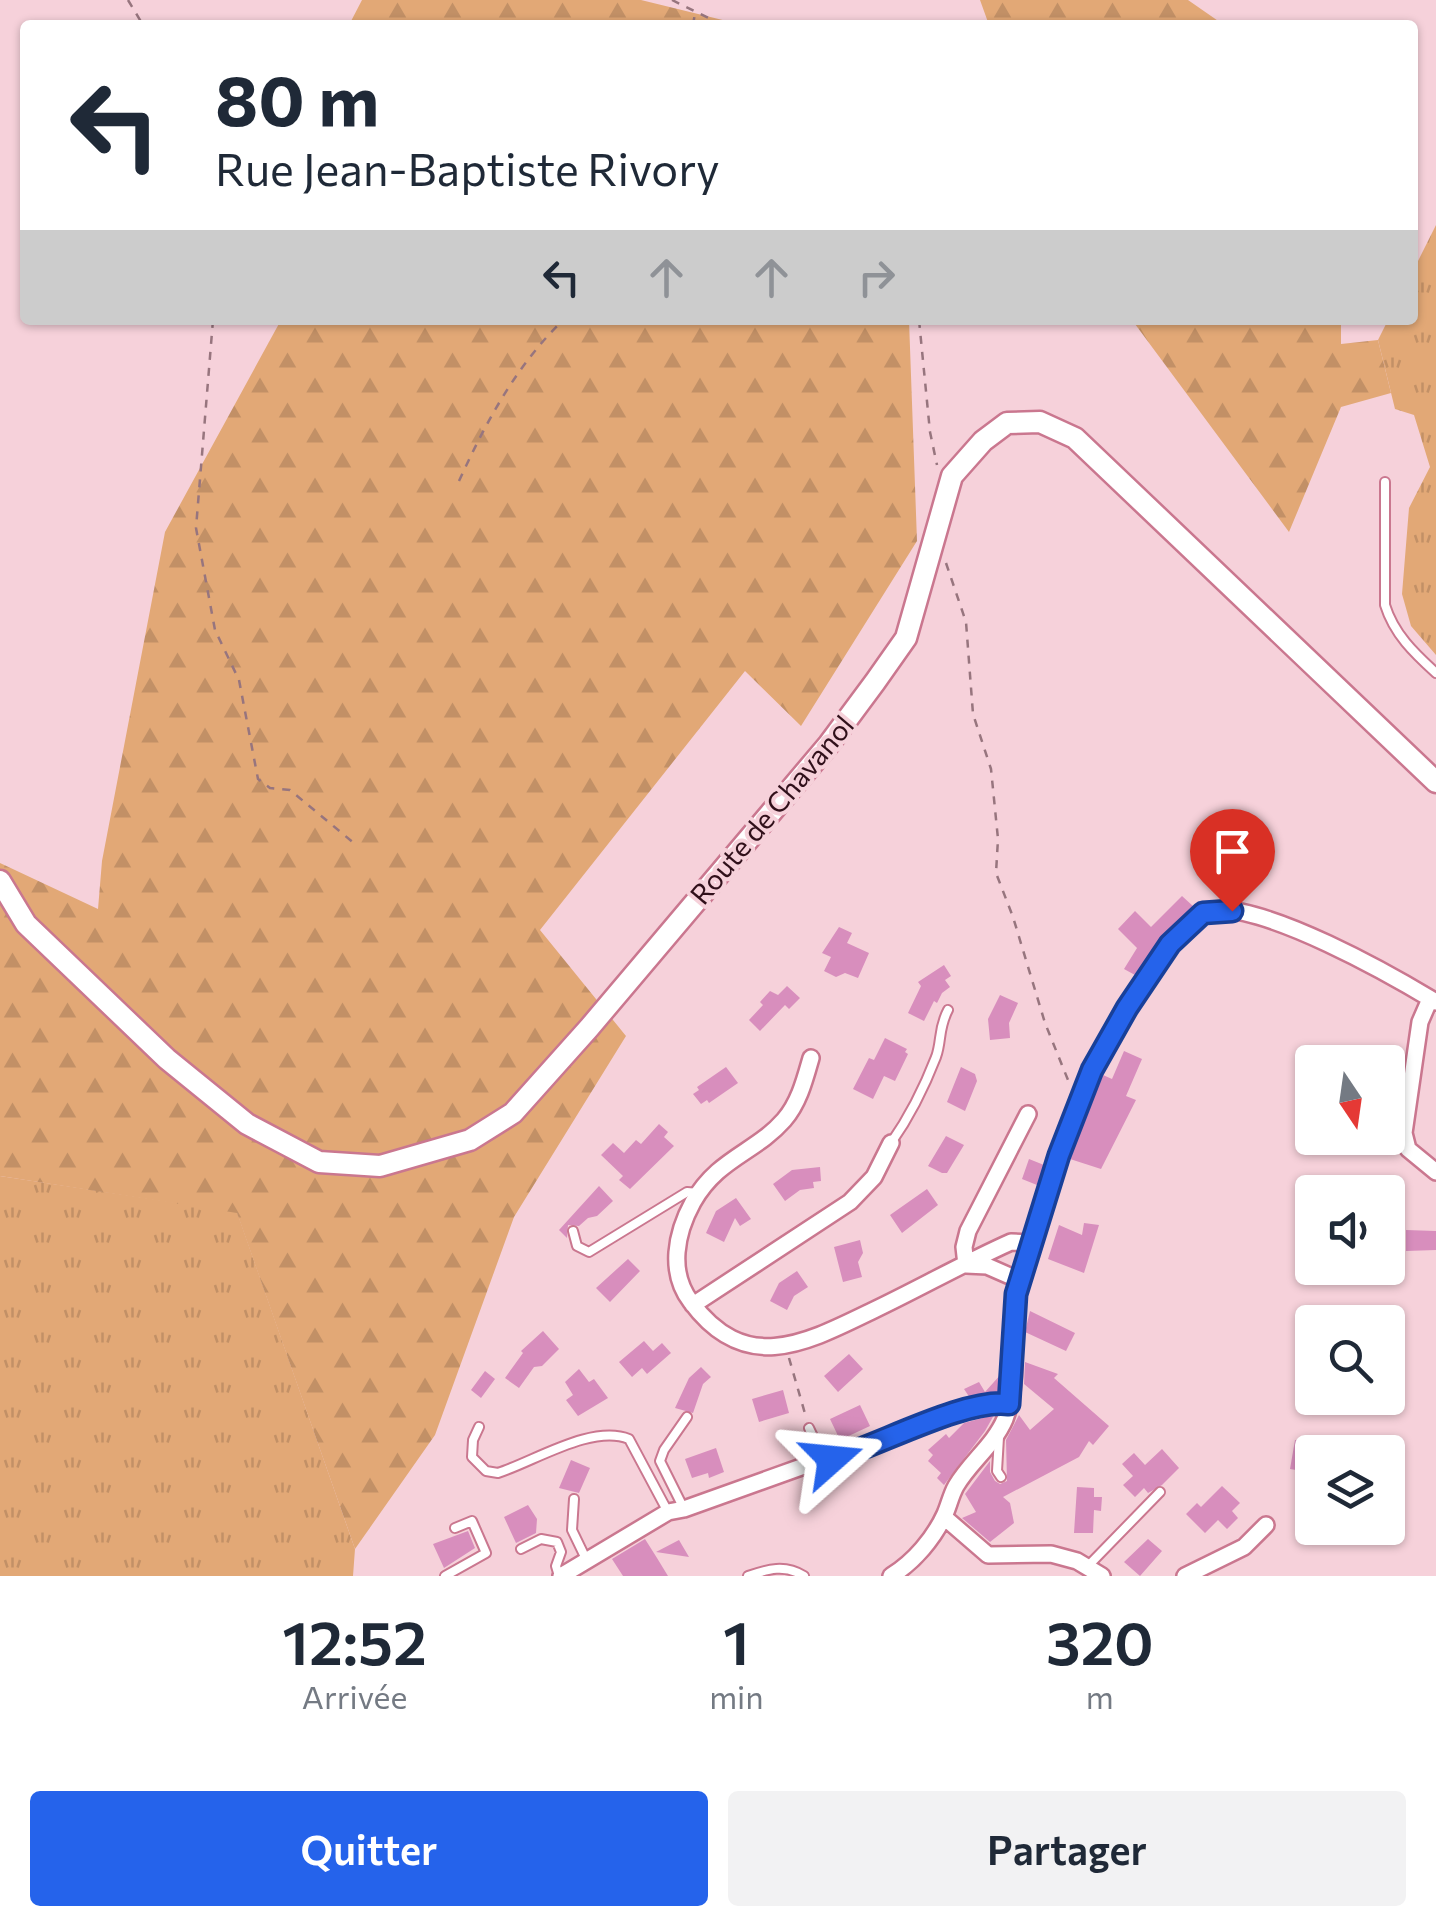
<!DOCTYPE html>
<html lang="fr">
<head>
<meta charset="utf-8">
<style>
	body { margin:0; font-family:Commissioner,sans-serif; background:#f2f2f3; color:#1f2937; height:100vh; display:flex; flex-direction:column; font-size:38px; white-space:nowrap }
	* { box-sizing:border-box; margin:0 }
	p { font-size:32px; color:#747a83 }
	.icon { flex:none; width:55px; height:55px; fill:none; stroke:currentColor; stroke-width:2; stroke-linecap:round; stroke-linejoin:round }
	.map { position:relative; height:1576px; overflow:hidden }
	.panel { display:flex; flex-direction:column; background:#fff; flex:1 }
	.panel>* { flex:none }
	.hud { position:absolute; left:20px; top:20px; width:1398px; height:305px; border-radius:10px; box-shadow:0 2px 8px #0004; background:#fff; color:#1f2937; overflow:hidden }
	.needle { width:65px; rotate:167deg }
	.controls { position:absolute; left:1295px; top:1045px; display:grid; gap:20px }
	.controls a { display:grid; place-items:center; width:110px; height:110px; border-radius:10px; background:#fff; box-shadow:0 2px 8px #0004; font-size:50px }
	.pin { position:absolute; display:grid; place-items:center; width:85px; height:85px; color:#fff; margin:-102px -42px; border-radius:50% 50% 50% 0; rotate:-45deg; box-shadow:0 0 10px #0007 }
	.pin .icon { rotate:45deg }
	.me { position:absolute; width:110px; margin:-55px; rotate:72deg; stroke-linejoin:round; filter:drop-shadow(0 0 8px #0008) }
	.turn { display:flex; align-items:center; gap:35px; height:210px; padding:0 30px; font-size:45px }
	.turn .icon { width:130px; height:130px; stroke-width:2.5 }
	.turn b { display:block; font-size:70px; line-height:85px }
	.lanes { display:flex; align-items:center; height:95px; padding:0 30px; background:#0003; justify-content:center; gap:50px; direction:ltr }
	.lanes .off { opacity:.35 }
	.eta { display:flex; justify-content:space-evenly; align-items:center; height:170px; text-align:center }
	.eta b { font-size:60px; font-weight:600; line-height:70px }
	.action { display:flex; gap:20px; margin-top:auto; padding:20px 30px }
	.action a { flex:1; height:115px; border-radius:10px; background:#2563eb; color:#fff; font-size:40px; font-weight:600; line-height:115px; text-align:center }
	.action a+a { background:#f2f2f3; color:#1f2937 }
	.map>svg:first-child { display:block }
	.grass { fill:url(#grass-tufts) }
	.forest { fill:url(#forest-firs) }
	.building { fill:#d88ebd }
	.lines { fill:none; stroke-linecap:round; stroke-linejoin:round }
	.service-casing { stroke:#ca778f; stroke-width:12 }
	.minor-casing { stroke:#ca778f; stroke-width:20 }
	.tertiary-casing { stroke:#ca778f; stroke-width:25 }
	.path { stroke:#97757e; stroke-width:2.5; stroke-dasharray:8 8; stroke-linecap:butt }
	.service { stroke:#fff; stroke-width:8 }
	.minor { stroke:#fff; stroke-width:15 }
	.tertiary { stroke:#fff; stroke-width:20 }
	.route-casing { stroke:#184099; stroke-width:25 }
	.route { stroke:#2563eb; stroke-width:18 }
	.labels { text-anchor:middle; stroke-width:8; stroke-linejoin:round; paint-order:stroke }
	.street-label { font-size:28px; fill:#30101a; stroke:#f6d1da }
</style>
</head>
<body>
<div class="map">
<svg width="1436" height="1576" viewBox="0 0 1436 1576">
	<defs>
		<pattern id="grass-tufts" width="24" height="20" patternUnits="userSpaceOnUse" patternTransform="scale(2.5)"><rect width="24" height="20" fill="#e2a876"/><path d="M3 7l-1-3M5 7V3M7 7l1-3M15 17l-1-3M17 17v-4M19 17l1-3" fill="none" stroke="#c29066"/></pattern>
		<pattern id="forest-firs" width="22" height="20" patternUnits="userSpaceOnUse" patternTransform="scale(2.5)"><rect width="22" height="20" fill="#e2a876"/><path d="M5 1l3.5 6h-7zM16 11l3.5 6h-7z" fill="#c29066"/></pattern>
	</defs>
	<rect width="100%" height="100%" fill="#f6d1da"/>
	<path class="grass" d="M1436 225V655L1411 626 1402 594 1409 508 1430 467 1414 415 1395 409 1378 340 1388 320H1412L1413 271Z
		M0 1176 237 1212 355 1549 353 1576H0Z"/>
	<path class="forest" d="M362 0H641L743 25H349Z
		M980 0H1188L1224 25H989Z
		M281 320H909L917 541 801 726 745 671 540 930 626 1036 514 1217 435 1435 355 1549 237 1213 0 1176V863L98 909 102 861 165 532Z
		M1132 320H1341V344L1378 340 1391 393 1341 407 1289 532Z"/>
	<path class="building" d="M1182 896 1194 907 1174 924 1135 975 1124 969 1137 948 1118 929 1135 911 1151 927Z
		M839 927 852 933 847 943 869 953 858 978 845 973 836 977 824 971 831 957 822 953Z
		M944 965 951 976 945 980 950 987 942 993 937 1003 934 1001 924 1021 908 1013 921 986 918 982Z
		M787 986 800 998 789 1009 785 1005 760 1031 749 1020 763 1005 760 1002 770 991 778 995Z
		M1000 995 1018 1003 1009 1023 1010 1038 990 1040 988 1019Z
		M885 1038 907 1049 905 1052 908 1054 895 1081 884 1076 873 1099 853 1089 869 1058 874 1060Z
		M1124 1051 1142 1059 1126 1096 1136 1100 1101 1169 1070 1159 1103 1075 1112 1079Z
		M726 1067 738 1083 709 1103 707 1100 701 1104 693 1094 699 1090 697 1087Z
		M961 1067 975 1074 977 1081 965 1111 947 1102Z
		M659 1124 668 1132 664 1137 674 1146 630 1189 619 1180 623 1176 601 1155 613 1143 624 1153 636 1140 641 1144Z
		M946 1136 964 1145 947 1173H942L928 1166Z
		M1029 1159 1044 1165 1037 1185 1022 1179Z
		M820 1167 821 1181 813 1182 814 1188 800 1190 785 1201 773 1184 792 1170Z
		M599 1186 613 1201 597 1216 588 1218 579 1226 568 1225 567 1238 559 1230Z
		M927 1189 938 1205 902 1233 890 1215Z
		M736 1198 751 1219 740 1226 735 1218 724 1242 706 1233 716 1211Z
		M1084 1223 1099 1225 1084 1273 1048 1259 1059 1225 1082 1235Z
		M1406 1230 1436 1231V1250L1406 1251Z
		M860 1240 863 1253 858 1262 862 1277 843 1282 834 1247Z
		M628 1259 640 1271 610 1302 596 1288Z
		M797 1271 808 1287 794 1296 787 1310 770 1301 779 1283Z
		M1030 1311 1075 1333 1066 1351 1025 1332Z
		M543 1331 559 1349 542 1366 534 1367 519 1388 505 1378 523 1353 521 1351Z
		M644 1341 653 1351 662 1343 671 1353 647 1374 642 1368 632 1377 619 1362Z
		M849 1354 863 1369 838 1392 824 1376Z
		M1025 1362 1058 1374 1054 1378 1109 1426 1093 1445 1089 1441 1079 1457 1003 1497 1010 1503 1014 1523 990 1542 962 1518 976 1512 965 1494 990 1461V1472L995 1481 1000 1484 1007 1481 1006 1440 1019 1415 1030 1430 1054 1409 1024 1384Z
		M701 1367 711 1377 703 1384 693 1413 675 1408 689 1378Z
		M579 1369 589 1382 594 1379 608 1398 578 1416 566 1400 573 1395 565 1382Z
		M485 1371 495 1379 481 1398 471 1390Z
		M1002 1373 1000 1392 970 1398 964 1389 979 1382 985 1392Z
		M783 1390 789 1413 759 1422 752 1399Z
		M860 1405 870 1426 840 1440 830 1419Z
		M994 1415 985 1431 944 1485 937 1478 941 1473 928 1461 933 1455 928 1450 946 1434 949 1438 964 1423Z
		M1295 1440 1308 1442 1302 1471 1290 1469Z
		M716 1448 724 1472 709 1478 708 1473 692 1478 685 1459Z
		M1162 1449 1179 1468 1162 1485 1148 1493 1144 1488 1135 1497 1123 1485 1133 1476 1122 1464 1134 1453 1145 1465Z
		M571 1460 590 1468 579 1493 559 1488Z
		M1222 1486 1240 1503 1232 1511 1238 1518 1227 1529 1218 1520 1205 1533 1186 1514 1197 1503 1201 1507Z
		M1077 1487 1094 1488V1497H1102L1101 1511 1094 1510 1093 1533H1074Z
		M528 1505 537 1519 536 1533 516 1543 504 1517Z
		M1302 1508 1312 1511V1534L1298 1531Z
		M468 1531 475 1548 444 1568 433 1544Z
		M645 1539 657 1558 668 1576H623L612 1559Z
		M1148 1539 1162 1551 1140 1576 1124 1562Z
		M679 1540 689 1557 656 1552Z"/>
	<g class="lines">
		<defs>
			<path id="service" d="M1385 482V605C1394 634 1414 653 1436 673
				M891 1143C910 1116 924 1088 936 1057 942 1040 938 1029 948 1010
				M573 1231 577 1246 589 1252 687 1192 699 1193
				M479 1427 473 1440 472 1457 486 1471 498 1473C535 1461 592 1424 629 1439L668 1512
				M809 1428 824 1460
				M999 1437 997 1471 1001 1477
				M574 1499 572 1530 587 1561
				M684 1509 660 1461 664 1450 687 1417
				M521 1549 541 1539 557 1542 561 1552 556 1566 559 1576
				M1087 1567 1160 1492
				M445 1576 486 1553 472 1521 455 1528
				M748 1576C768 1569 785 1564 804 1576"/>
			<path id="minor" d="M1430 999 1420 1022 1404 1133 1408 1149 1436 1172
				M811 1058C805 1079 799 1103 784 1120 755 1153 718 1158 693 1202 676 1233 668 1272 691 1302 746 1376 806 1343 874 1310 920 1288 964 1263 1011 1242L1032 1243
				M966 1265 964 1247 968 1231 1028 1114
				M966 1265 987 1266 1019 1280
				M693 1305 850 1202 874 1177 891 1143
				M944 1517 988 1555 1051 1554 1077 1561 1102 1576
				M561 1576 668 1512 684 1509 818 1461 851 1454 944 1417 996 1403 1009 1404
				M891 1576C914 1562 934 1538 945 1514 949 1505 951 1495 956 1486 970 1462 994 1445 1005 1419 1021 1378 1009 1333 1017 1291 1022 1264 1034 1238 1042 1212 1057 1164 1071 1115 1093 1069 1110 1035 1177 913 1215 910 1269 906 1388 973 1436 1002
				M1185 1576 1244 1547 1266 1525"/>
			<path id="tertiary" d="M0 881 26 924 167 1059 247 1124 319 1162 380 1166 470 1140 513 1113 589 1028 829 744 875 682 906 638 952 476 983 441 1007 423 1040 422 1075 438 1436 782"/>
		</defs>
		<use href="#service" class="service-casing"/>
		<use href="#minor" class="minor-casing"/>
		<use href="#tertiary" class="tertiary-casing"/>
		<path class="path" d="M128 0 143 25
			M672 0 723 25
			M693 25 695 13
			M213 320 196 528 215 630 239 680 258 779 270 788 290 790 355 844
			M919 320 930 432 937 465
			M459 481C486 422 516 366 563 320
			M946 563 966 622 973 714 991 769 998 839 996 873 1013 917 1045 1023 1068 1080
			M789 1358 806 1417"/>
		<use href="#service" class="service"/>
		<use href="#minor" class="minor"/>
		<use href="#tertiary" class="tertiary"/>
	</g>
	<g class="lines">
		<defs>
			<path id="route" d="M832 1459C878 1446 965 1398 1009 1404L1016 1294 1059 1155 1092 1070 1127 1008 1170 944 1203 913 1232 911"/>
		</defs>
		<use href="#route" class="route-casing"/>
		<use href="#route" class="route"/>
	</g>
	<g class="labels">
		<g class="street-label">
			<text transform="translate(772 810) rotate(-50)" y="10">Route de Chavanol</text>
		</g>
	</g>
</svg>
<div class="controls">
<a><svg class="needle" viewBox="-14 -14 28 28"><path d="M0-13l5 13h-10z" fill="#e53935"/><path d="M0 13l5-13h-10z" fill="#747a83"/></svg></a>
<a><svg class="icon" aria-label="sound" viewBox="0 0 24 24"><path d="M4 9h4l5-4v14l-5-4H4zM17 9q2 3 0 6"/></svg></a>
<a><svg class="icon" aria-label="search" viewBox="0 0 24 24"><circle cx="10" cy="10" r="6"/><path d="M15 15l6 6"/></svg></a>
<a><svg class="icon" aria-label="layers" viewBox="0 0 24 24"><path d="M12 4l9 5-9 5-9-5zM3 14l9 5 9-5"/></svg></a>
</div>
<div class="pin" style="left:1232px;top:911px;background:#d93025"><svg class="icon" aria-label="arrive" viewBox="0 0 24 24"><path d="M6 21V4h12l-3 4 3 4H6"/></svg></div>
<svg class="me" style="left:832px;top:1459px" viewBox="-20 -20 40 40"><path d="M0-17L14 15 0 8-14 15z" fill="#2563eb" stroke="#fff" stroke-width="4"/></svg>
<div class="hud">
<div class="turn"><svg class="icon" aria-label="left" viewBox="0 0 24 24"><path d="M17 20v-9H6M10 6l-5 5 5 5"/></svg><div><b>80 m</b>Rue Jean-Baptiste Rivory</div></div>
<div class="lanes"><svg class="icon" aria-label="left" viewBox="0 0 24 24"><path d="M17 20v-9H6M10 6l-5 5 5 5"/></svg><svg class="icon off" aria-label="ahead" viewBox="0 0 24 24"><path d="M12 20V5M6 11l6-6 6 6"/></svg><svg class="icon off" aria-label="ahead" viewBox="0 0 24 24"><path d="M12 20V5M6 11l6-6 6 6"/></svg><svg class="icon off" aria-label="right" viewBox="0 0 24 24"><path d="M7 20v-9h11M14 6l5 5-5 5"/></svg></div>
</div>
</div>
<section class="panel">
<div class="eta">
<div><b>12:52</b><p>Arrivée</p></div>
<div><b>1</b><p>min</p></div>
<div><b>320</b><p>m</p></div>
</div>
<div class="action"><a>Quitter</a><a>Partager</a></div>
</section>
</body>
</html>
